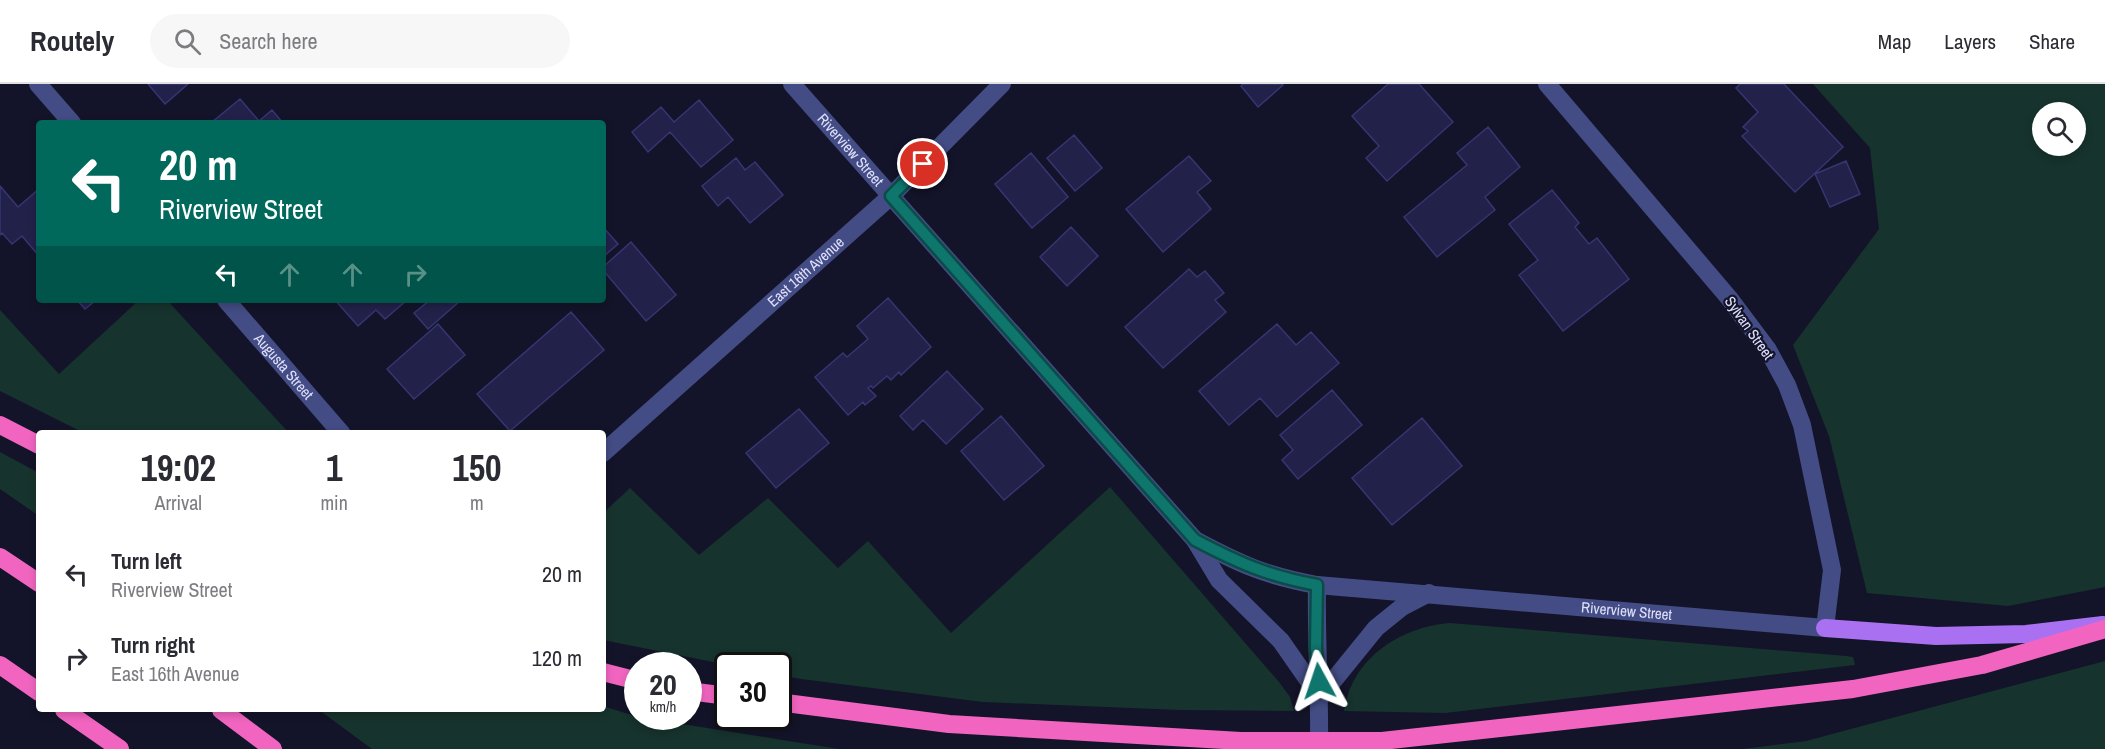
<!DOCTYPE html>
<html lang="en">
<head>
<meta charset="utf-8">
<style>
	body { margin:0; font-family:"Archivo Narrow",sans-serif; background:#f7f7f7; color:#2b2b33; height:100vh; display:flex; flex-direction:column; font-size:22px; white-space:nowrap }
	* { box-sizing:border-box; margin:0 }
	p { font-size:20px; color:#7c7c81 }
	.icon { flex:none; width:33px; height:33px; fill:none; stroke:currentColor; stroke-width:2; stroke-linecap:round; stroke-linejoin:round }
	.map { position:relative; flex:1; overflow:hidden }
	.side { position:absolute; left:36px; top:346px; width:570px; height:282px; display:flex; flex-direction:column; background:#fff; border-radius:6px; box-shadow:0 3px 9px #0003 }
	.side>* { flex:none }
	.hud { position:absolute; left:36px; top:36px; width:570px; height:183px; border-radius:6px; box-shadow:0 3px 9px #0003; background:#00695c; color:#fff; overflow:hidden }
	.tools { position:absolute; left:2032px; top:18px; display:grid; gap:12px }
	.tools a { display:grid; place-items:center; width:54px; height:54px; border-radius:50%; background:#fff; box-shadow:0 3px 9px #0003; font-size:30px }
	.speed { position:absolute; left:624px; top:568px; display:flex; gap:12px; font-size:30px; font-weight:700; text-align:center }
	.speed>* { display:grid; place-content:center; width:78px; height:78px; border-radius:50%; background:#fff; box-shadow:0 3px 9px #0003; line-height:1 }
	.speed small { font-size:15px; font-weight:400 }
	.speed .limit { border:3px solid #111; border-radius:9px; background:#fff; color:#111 }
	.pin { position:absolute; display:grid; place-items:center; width:51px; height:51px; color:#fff; margin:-26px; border:3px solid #fff; border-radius:50%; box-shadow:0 2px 6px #0007 }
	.me { position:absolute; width:66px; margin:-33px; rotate:355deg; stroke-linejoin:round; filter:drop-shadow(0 0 4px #0008) }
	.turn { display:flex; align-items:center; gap:21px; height:126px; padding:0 24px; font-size:27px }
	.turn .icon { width:78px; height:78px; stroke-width:2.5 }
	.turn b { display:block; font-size:42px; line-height:51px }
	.lanes { display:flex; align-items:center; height:57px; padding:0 24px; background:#0003; justify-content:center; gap:30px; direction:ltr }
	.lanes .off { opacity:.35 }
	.eta { display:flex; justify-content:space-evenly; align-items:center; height:102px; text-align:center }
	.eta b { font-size:36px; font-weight:700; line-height:42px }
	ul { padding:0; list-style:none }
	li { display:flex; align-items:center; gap:18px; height:84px; padding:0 24px }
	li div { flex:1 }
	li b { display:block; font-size:22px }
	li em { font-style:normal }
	header { display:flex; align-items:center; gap:36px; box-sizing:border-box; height:84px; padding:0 30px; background:#fff; border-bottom:2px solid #e1e1e2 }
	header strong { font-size:28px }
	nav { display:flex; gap:33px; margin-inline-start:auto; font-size:21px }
	.search { width:420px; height:54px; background:#f7f7f7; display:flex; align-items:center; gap:15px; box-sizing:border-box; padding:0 21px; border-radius:33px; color:#7c7c81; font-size:22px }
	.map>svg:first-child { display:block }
	.green { fill:#17332d; fill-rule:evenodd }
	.building { fill:#222149; stroke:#373572; stroke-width:1.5 }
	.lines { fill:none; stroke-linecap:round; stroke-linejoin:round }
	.minor { stroke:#434c84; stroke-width:18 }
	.major { stroke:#aa70f2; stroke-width:18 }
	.highway { stroke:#f165c1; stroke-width:18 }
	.highway-bridge { stroke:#f165c1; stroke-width:18 }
	.route-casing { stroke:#0a4d48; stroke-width:15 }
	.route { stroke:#0f766e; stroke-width:10 }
	.labels { text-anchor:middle; stroke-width:4.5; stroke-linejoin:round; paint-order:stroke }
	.street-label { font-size:15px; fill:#dfe1fc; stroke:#131429 }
</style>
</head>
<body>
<header>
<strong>Routely</strong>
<div class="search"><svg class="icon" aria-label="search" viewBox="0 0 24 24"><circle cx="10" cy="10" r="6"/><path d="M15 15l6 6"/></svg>Search here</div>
<nav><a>Map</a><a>Layers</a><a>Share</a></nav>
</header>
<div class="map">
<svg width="2105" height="665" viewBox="0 0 2105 665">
	<rect width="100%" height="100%" fill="#131429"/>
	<path class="green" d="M1813 0H2105V503L2008 522 1867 509 1829 352 1793 261 1879 145 1870 64ZM2043 28H2076V62H2043Z
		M139 216H167L289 349H84L0 307V226L59 290Z
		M0 368 39 389V432L0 405Z
		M1110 403 1279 598 1290 613 1294 627 1180 626 983 618 801 595 779 591 778 582H733L603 556V429L630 404 699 471 768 414 838 484 868 457 951 549Z
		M1450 539 1846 572 1853 573 1855 581 1445 629 1344 627C1352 574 1400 543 1450 539Z
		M2105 577V665H1743L1806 657Z
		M603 622 638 633 839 665H372L319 626H603Z"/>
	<path class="building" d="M148 0H188L165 20Z
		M1243 0H1282L1283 1 1258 23 1241 2Z
		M1388 0H1419L1453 38 1387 97 1366 74 1379 62 1352 32Z
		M1740 0H1784L1843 63 1795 108 1742 52 1748 47 1743 43 1758 28 1736 4Z
		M240 15 259 37 272 26 283 39H211Z
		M699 16 733 56 701 83 670 48 648 68 632 48 661 23 674 38Z
		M1488 43 1520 83 1485 113 1495 126 1437 173 1404 133 1467 81 1457 69Z
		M1074 51 1102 84 1075 107 1047 74Z
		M1031 69 1068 113 1032 144 995 100Z
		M1189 72 1211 97 1197 108 1211 125 1163 168 1126 125Z
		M736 74 745 86 755 78 783 111 750 139 728 113 718 122 702 102Z
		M1846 77 1860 110 1830 123 1815 90Z
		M0 102 18 123 39 105V172L22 152 12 160 2 149 0 151Z
		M1552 106 1579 139 1575 143 1589 160 1597 154 1629 195 1563 247 1519 191 1538 176 1509 140Z
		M603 143 618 160 603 173Z
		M1071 143 1098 172 1067 202 1040 173Z
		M631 158 676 211 646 237 603 186V183Z
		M1189 185 1197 193 1205 187 1224 209 1215 216 1226 228 1163 284 1125 243Z
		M888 214 931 263 901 291 899 288 891 296 887 292 873 304 871 302 868 304 876 312 865 321 863 318 848 331 815 293 843 269 847 273 868 255 857 242Z
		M77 216H96L85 225Z
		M335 216H407L385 235 376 226 358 242Z
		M430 216H461L428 245 414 229Z
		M571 228 604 266 510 347 477 310Z
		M438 240 465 271 414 315 387 285Z
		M1277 240 1296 261 1311 248 1339 279 1277 333 1260 314 1229 341 1199 307Z
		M947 287 983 325 946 360 923 336 913 346 900 332Z
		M1332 306 1362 341 1298 395 1282 376 1293 366 1280 351Z
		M799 325 829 359 776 404 746 369Z
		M1001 332 1044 382 1004 416 961 367Z
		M1422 334 1462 382 1392 441 1352 394Z"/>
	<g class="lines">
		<g class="minor">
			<path d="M38 0 72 39"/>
			<path id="s1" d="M792 0 1195 456C1240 480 1266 492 1317 501L1825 544 1832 486 1802 341 1787 301 1768 266 1729 214 1547 0"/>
			<path id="s2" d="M226 216 342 350"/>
			<path id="s3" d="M603 369 891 112 1002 0"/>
			<path d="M1195 456 1219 496 1281 557 1320 613"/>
			<path d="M1317 501C1316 556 1320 610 1319 665"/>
			<path d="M1320 613 1376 544 1402 523 1429 509"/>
		</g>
		<path class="major" d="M1825 544 1936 552 2026 550 2103 541"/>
		<path class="highway" d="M0 341 39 361
			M0 473 39 499
			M0 581 39 608
			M603 588 638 597
			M688 607 728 612
			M778 618 949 640 1241 657
			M64 626 120 665
			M221 626 273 665
			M1382 657 1853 605 1982 581 2105 545"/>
		<path class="highway-bridge" d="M1241 657H1382"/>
	</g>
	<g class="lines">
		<defs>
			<path id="route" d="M923 80 891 112 1195 456C1239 479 1268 492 1317 501L1316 564 1319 597"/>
		</defs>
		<use href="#route" class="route-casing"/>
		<use href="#route" class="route"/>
	</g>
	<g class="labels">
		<g class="street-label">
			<text dy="5" stroke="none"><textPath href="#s1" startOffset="88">Riverview Street</textPath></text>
			<text dy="5" stroke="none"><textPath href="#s3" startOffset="272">East 16th Avenue</textPath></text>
			<text transform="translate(1749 244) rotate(55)" y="5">Sylvan Street</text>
			<text dy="5" stroke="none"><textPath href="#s2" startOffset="88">Augusta Street</textPath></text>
			<text dy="5" stroke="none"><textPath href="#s1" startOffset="1050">Riverview Street</textPath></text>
		</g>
	</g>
</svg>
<div class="tools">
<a><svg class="icon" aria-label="search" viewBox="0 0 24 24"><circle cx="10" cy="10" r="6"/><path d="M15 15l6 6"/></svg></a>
</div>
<div class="speed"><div>20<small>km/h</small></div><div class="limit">30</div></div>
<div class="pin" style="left:923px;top:80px;background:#d93025"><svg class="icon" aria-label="arrive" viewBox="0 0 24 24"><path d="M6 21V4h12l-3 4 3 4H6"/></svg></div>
<svg class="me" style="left:1319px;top:597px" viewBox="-20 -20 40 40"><path d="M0-17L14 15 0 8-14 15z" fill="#0f766e" stroke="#fff" stroke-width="4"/></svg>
<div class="hud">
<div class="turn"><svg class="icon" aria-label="left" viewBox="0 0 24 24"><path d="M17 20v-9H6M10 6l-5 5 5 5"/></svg><div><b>20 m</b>Riverview Street</div></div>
<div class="lanes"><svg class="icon" aria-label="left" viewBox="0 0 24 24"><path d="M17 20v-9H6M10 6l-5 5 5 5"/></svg><svg class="icon off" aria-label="ahead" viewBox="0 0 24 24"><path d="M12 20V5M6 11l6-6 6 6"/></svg><svg class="icon off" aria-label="ahead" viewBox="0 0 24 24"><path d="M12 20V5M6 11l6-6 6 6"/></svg><svg class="icon off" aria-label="right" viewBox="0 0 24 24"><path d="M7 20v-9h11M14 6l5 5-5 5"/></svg></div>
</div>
<section class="side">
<div class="eta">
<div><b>19:02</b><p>Arrival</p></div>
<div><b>1</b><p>min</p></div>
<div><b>150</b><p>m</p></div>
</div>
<ul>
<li><svg class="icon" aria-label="left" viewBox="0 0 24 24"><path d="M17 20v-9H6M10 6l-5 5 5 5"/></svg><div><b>Turn left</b><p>Riverview Street</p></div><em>20 m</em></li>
<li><svg class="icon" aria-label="right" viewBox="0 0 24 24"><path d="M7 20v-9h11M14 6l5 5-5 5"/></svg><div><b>Turn right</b><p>East 16th Avenue</p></div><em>120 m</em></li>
</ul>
</section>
</div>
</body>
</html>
